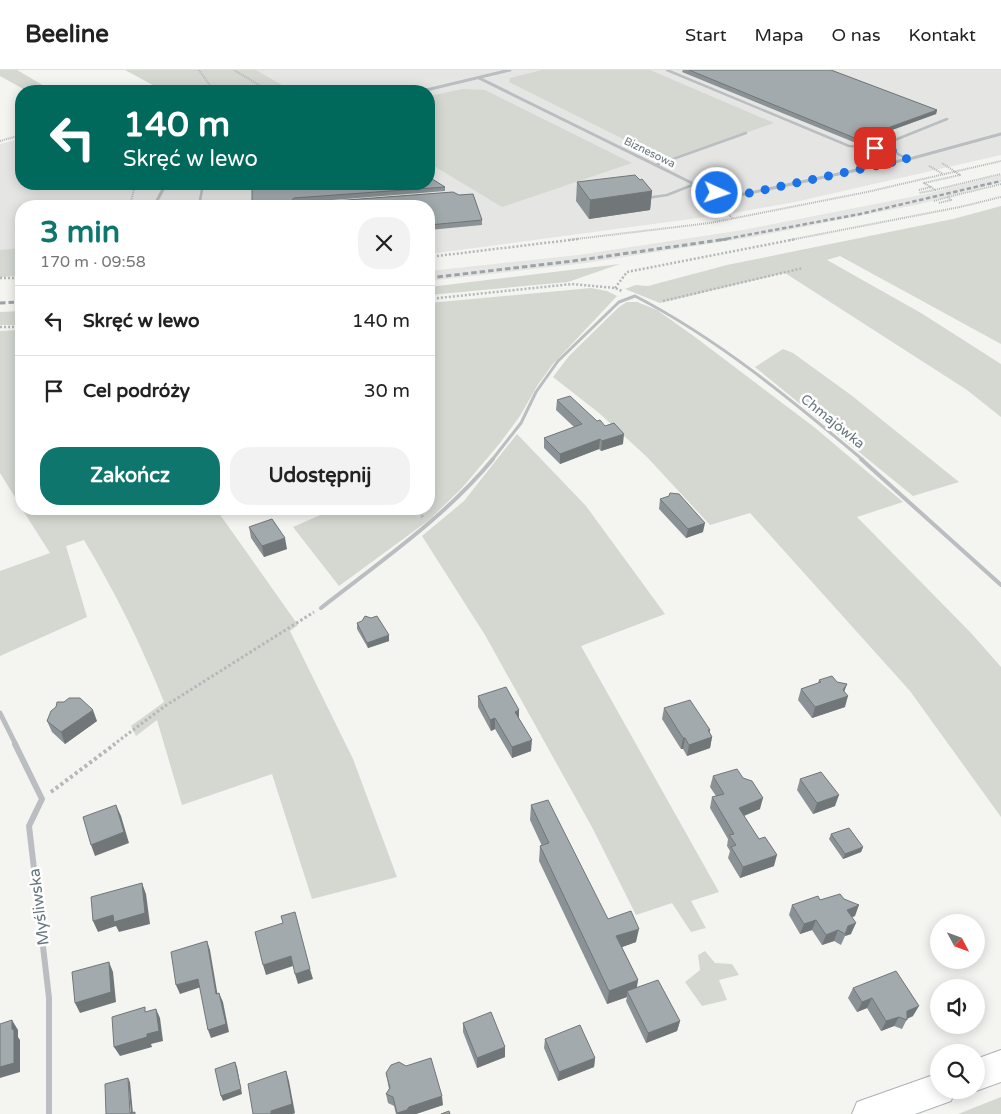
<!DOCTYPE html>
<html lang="pl">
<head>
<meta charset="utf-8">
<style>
	body { margin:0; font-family:"Varela Round",sans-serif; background:#f2f2f2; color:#222; height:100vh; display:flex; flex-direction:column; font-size:19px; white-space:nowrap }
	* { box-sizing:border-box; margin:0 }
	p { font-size:16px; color:#767676 }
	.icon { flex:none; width:28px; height:28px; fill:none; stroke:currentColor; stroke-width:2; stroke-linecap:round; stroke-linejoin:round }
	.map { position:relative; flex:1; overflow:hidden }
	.side { position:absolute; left:15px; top:130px; width:420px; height:315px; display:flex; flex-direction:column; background:#fff; border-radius:20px; box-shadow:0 2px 12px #0003 }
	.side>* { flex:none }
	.top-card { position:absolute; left:15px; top:15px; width:420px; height:105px; border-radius:20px; box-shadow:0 2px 12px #0003; background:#00695c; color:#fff; overflow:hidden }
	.needle { width:32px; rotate:131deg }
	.tools { position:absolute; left:930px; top:844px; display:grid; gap:10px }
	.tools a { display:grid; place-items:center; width:55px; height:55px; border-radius:50%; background:#fff; box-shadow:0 2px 12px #0003; font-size:25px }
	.pin { position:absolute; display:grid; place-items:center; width:42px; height:42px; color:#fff; margin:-21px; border-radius:10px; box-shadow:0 2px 8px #0006 }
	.me { position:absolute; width:55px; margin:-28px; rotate:93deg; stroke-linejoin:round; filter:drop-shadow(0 0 4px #0008) }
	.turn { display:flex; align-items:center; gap:18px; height:105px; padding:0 25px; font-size:22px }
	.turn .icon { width:65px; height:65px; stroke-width:2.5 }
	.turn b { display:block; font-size:35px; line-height:42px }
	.round { display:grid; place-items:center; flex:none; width:52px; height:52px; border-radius:20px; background:#f2f2f2 }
	.headline { display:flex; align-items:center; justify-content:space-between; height:85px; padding:0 25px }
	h1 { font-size:30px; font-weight:700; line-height:38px; color:#0f766e }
	.cta { display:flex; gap:10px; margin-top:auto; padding:10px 25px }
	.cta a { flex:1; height:58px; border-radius:20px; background:#0f766e; color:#fff; font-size:20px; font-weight:700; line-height:58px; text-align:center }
	.cta a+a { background:#f2f2f2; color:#222 }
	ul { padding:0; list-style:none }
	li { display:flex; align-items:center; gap:15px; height:70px; padding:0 25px; border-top:1px solid #e0e0e0 }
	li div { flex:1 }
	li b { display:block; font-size:19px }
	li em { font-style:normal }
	header { display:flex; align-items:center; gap:30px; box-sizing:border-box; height:70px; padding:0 25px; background:#fff; border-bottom:1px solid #e0e0e0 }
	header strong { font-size:24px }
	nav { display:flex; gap:28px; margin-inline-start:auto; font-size:18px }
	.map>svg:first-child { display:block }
	.built { fill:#e5e5e4 }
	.green { fill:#d4d8d1 }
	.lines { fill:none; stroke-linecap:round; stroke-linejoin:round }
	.secondary-casing { stroke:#acb3b5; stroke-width:2 }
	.path-far3 { stroke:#b4b8b9; stroke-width:2; stroke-dasharray:1 1; stroke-linecap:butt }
	.path-far2 { stroke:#b4b8b9; stroke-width:2.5; stroke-dasharray:2 2; stroke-linecap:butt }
	.path-far1 { stroke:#b4b8b9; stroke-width:3; stroke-dasharray:2.5 2.5; stroke-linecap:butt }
	.path { stroke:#b4b8b9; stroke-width:4; stroke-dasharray:3 3; stroke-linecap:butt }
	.lane-far2 { stroke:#babec0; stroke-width:2.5 }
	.lane-far1 { stroke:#babec0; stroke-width:3 }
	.lane { stroke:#babec0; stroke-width:4 }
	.street-far2 { stroke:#babec0; stroke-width:3 }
	.street-far1 { stroke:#babec0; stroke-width:5 }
	.street { stroke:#babec0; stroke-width:6 }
	.secondary { fill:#fff; fill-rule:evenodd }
	.rail-far1 { stroke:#9ca3a6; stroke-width:2.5; stroke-dasharray:4.5 2.5; stroke-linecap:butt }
	.rail { stroke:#9ca3a6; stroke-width:3; stroke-dasharray:5.5 3; stroke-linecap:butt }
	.wall { fill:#8b9295 }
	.shaded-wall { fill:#717779 }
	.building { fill:#a2aaad; stroke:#717779 }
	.route { stroke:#1a73e8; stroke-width:9; stroke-dasharray:0 16.2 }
	.labels { text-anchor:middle; stroke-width:5; stroke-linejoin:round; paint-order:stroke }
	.far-street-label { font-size:11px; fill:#67777e; stroke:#fff }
	.street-label { font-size:14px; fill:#67777e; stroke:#fff }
	.near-street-label { font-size:16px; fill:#67777e; stroke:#fff }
</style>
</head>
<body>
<header>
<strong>Beeline</strong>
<nav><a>Start</a><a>Mapa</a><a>O nas</a><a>Kontakt</a></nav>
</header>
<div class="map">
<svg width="1001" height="1044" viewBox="0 0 1001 1044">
	<rect width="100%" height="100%" fill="#f4f4f1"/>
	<path class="built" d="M256 0H1001V85L795 132 728 144 429 184V136H21V204H0V74L21 69V114H429V21H293Z
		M1001 105V112L920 134 753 167 586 193 429 211V201L578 185 743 160 926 124Z"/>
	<path class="green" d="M0 0H17L53 21H27L0 6Z
		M125 0H256L293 21H164Z
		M542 0H650L774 53 665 90 509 12 510 8Z
		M463 19 485 20 632 93 502 137 429 93V26Z
		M1001 136V274L840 186 827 190 921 243 1001 294V347L967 320 785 203 660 233 625 219 636 215 648 216 727 195 953 149Z
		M21 178V206L0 207V180Z
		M620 194 568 212 429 225V217Z
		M591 218 607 221 617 226 552 295 537 316 520 346 500 373 462 418 429 450 339 516 293 457 334 439H429V233Z
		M627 232H637L657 240 695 267 814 357 903 432 857 447 971 563 1001 597V747L910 621 750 443 710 455 647 387 599 343 553 307 569 286 619 237Z
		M21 241V255H0V242Z
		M21 260V437L0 403V261Z
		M783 279 793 283 851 325 959 412 913 426 755 297Z
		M517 364 586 436 665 544 581 576 719 822 691 831 706 858 691 862 672 833 636 845 593 759 485 565 422 466 464 431Z
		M22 439H216L298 555 290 561 353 689 397 807 312 829 272 704 182 735 157 650 136 666 131 656 164 632C142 576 115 522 84 470L66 476 87 547 0 586V501L50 483Z
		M705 881 715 893 732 894 739 905 719 910 727 930 702 936 685 912 700 900 698 885Z
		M1001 1027V1044H958Z"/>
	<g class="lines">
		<defs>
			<path id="secondary" d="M1001 980V1012L976 1021 973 1020H976V989Z
				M939 1003V1020H955L951 1031 915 1044H852L857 1032Z"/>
		</defs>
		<use href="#secondary" class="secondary-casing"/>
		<path class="path-far3" d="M199 0 214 21
			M234 0 269 21
			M0 71 21 65
			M929 96 943 104
			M135 114 131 132 135 136
			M931 117 924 113 960 105 942 93
			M919 120 931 117 935 120 919 123
			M935 120 1001 104
			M934 131 948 127
			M939 133 951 130 948 127 1001 114
			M723 134 732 149
			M568 170 710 153 867 122 1001 91
			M790 170 960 137 1001 127"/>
		<path class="path-far2" d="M429 187 578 169
			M0 208H21
			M615 218 627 202 796 169
			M429 229 572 214 615 218 622 221
			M663 231 803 198
			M0 257H21"/>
		<path class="path-far1" d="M414 439 423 447
			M113 675 165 636 314 542"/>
		<path class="path" d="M51 722 115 674"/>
		<path class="lane-far2" d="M667 0 849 76 875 78 947 49
			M882 75 907 89
			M656 95 746 63
			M647 128 667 125 695 114
			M199 136 203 114"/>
		<path class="lane-far1" d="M492 390 521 353 536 322 558 291 619 232 635 226C718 269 792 330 863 390"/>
		<path class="lane" d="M861 389 1001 515
			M321 538C381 491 444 448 493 389"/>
		<path class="street-far2" d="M479 8 698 116 723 125 745 124 913 88 1001 64
			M422 21 510 0
			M154 136 166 114"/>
		<path class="street-far1" d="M0 643 16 675"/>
		<path class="street" d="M15 674 42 729 29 756 49 928V1044"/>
		<use href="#secondary" class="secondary"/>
		<path class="rail-far1" d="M720 170 860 144 1001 111"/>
		<path class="rail" d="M429 208 573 191 727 169
			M0 233 21 232"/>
	</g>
	<path class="wall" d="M683 0H831L937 40 936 44 856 73 682 2Z
		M429 107 445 117V121L295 133 294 134 453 122 459 125 473 124 482 150V155L429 160V136H252V114H429Z
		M640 110 652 121 650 140 589 149 576 131 577 112Z
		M557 330 623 374 601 381 599 379 560 394 544 378V368L574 357 556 340Z
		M660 429 703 462 686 468 659 439Z
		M249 457 287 479 264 487 251 468Z
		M357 553 389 571 368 578 357 559Z
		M819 610 847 614 844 621 845 637 812 648 798 630 801 619 818 613Z
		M478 626 519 640V648L531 681 512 688 495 659 491 661 478 637Z
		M664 638 710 660 709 663 712 667 710 678 687 686 683 679H681L662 649Z
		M47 651H97L65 674 52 662Z
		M713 706 760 739 744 746 774 796 740 808 728 788 730 781 727 776 728 769 710 738 712 727 716 726 710 717Z
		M800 709 835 736 813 744 797 720Z
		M531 735 608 849 636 872 622 877 638 910 636 918 680 951 677 961 646 973 626 931 627 927 607 934 539 791 540 776H542L530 750Z
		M831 764 863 777 861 782 843 789 829 769Z
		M820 830 855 846 852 847 851 864 845 866 841 875 834 871 822 875 812 860 800 864 789 845 792 835Z
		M853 918 913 946 907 949 902 959 894 956 881 961 867 938 857 942 848 928Z
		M463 953 505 987 477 998 463 962Z
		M545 969 595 988 594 997 558 1011 544 978Z
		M386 1003 443 1035 416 1044H396L394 1036 388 1033 386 1024 389 1019Z"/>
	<path class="shaded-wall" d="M937 40 936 44 856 73 857 69Z
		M652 121 650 140 589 149 590 130Z
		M624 364 623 374 601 381 602 371Z
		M600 369 599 379 560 394V384Z
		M705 453 703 462 686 468 688 459Z
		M285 468 287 479 264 487 262 476Z
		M389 565V571L368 578 367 573Z
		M847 614 843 625 848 626 845 637 812 648 815 637 843 620Z
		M93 640 97 651 65 674 61 662Z
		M519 640V652L515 642Z
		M495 648V659L491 661 490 650Z
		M708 660H710L708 668 712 667 710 678 687 686 689 675Z
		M683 668H685L683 679H681Z
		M532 670 531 681 512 688V677Z
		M839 725 835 736 813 744 817 733Z
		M763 728 760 739 736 749 739 738Z
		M116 735 121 746 129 773 95 786 91 775Z
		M863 777 861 782 843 789 845 784Z
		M777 785 774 796 740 808 743 797Z
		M142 813 146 824 150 854 119 862 116 856 98 862 93 851 113 845Z
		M859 835 855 846 843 850 847 840Z
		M816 850 812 860 800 864 804 854Z
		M856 853 851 864 845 866 848 856Z
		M639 859 636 872 614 880 616 866Z
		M838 860 834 871 822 875 826 865Z
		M207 871 210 880 219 933 216 924Z
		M291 886 293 896 266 905 263 895Z
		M109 892 113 902 116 932 80 943 75 933Z
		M310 899 313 909 298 914 295 904Z
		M198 909 201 917 180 924 176 915Z
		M638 910 636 923 627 921V927L607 934 609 921Z
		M219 923 223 932 229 962 211 968 208 960Z
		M872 928 867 938 857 942 862 932Z
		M919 936 913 946 906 949 907 941Z
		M156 939 160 948 163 971 151 974 152 977 120 986 114 977 147 964Z
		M899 947 894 956 881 961 886 951Z
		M12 950 18 960V967L20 970V1002L0 1008V997L12 959Z
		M680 951 677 961 646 973 648 963Z
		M505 977V987L477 998V988Z
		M595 988 594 997 558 1011 559 1002Z
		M235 992 237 997 242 1024 223 1031 221 1026Z
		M286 1001 289 1011 295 1043 293 1044H271V1041Z
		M128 1008 130 1012 133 1044H131Z
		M442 1026 443 1035 416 1044H397L409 1037Z"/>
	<path class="building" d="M689 0H831L937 40 857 69Z
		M635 105 640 110 642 109 652 121 590 130 577 112Z
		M429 107 445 117 294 128 291 131 294 134 453 122 459 125 473 124 482 150 429 155V136H252V114H429Z
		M570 326 597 351 600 350 605 356 614 353 624 364 602 371 600 369 560 384 544 368 582 354 557 330Z
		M670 423 679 424 705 453 688 459 660 429 669 426Z
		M272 449 285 468 262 476 249 457Z
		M365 546 371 548 377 546 389 565 367 573 357 553 362 551Z
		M832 606 837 612 847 614 843 620 848 626 815 637 801 619 821 612 819 610Z
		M506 617 519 640 515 642 532 670 512 677 495 648 490 650 478 626Z
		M69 628H80L93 640 61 662 47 651 51 641 56 637 57 632H64Z
		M690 630 710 660H708L712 667 689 675 685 668H683L664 638Z
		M737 699 743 708 752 711 763 728 739 738 759 769 765 767 777 785 743 797 731 777 736 775 729 765 734 764 712 727 724 724 713 706Z
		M821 702 839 725 817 733 800 709Z
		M548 730 608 849 631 841 639 859 616 866 638 910 609 921 540 776 549 773 531 735Z
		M116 735 124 762 91 775 83 747Z
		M849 758 863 777 845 784 831 764Z
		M142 813 145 843 114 852 113 845 93 851 91 827Z
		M840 824 844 829 859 835 847 840 856 853 848 856 845 864 838 860 826 865 816 850 804 854 792 835 818 826 820 830Z
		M295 842 310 899 295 904 291 886 263 895 255 862 283 853 281 846Z
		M207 871 216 924 219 923 226 954 208 960 198 909 176 915 171 882Z
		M109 892 111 922 75 933 72 902Z
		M896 901 919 936 907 941V950L899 947 886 951 872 928 862 932 853 918Z
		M658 910 680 951 648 963 627 921Z
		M145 937V942L156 939 159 961 147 964V967L114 977 112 947Z
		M491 942 505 977 477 988 463 953Z
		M12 950V959L14 960V993L0 997V954Z
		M580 955 595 988 559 1002 545 969Z
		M431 988 442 1026 409 1037 407 1040 397 1043 393 1027 386 1024 390 1018 386 1003 391 995 399 992 406 996Z
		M235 992 241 1019 221 1026 215 999Z
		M286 1001 292 1034 271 1041V1044H253L248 1014Z
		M128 1008 130 1043 135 1042V1044H106L105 1014Z
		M449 1041 450 1044H441Z"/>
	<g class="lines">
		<path class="route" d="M717 123 745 124 907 89 882 75 875 78"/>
	</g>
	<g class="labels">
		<g class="far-street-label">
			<text transform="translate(650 82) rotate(26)" y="4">Biznesowa</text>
		</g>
		<g class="street-label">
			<text transform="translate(833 351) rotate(39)" y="5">Chmajówka</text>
		</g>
		<g class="near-street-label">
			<text transform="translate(38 837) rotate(-97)" y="6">Myśliwska</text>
		</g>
	</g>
</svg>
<div class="tools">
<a><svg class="needle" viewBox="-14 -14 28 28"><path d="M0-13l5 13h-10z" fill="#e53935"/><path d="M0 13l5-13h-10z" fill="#767676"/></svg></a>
<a><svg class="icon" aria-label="sound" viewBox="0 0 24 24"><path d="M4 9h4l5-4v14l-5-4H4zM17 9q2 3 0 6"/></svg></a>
<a><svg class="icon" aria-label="search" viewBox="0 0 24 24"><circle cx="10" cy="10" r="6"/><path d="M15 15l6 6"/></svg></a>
</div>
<div class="pin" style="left:875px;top:78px;background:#d93025"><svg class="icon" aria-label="arrive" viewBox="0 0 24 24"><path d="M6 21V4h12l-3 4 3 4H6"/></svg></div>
<svg class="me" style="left:717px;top:123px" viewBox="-20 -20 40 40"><circle r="17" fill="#1a73e8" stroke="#fff" stroke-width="3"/><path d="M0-11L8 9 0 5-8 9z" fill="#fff"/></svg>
<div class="top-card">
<div class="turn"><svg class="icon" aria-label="left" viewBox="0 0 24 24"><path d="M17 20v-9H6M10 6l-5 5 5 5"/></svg><div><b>140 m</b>Skręć w lewo</div></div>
</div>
<section class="side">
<div class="headline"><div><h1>3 min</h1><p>170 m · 09:58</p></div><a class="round"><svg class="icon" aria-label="close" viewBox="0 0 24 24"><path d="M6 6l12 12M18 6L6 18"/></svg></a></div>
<ul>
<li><svg class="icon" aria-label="left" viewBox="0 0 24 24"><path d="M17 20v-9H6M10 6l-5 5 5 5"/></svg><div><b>Skręć w lewo</b></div><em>140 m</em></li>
<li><svg class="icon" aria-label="arrive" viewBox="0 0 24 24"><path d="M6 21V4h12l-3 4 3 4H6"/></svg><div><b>Cel podróży</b></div><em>30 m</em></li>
</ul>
<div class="cta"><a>Zakończ</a><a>Udostępnij</a></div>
</section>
</div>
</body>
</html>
